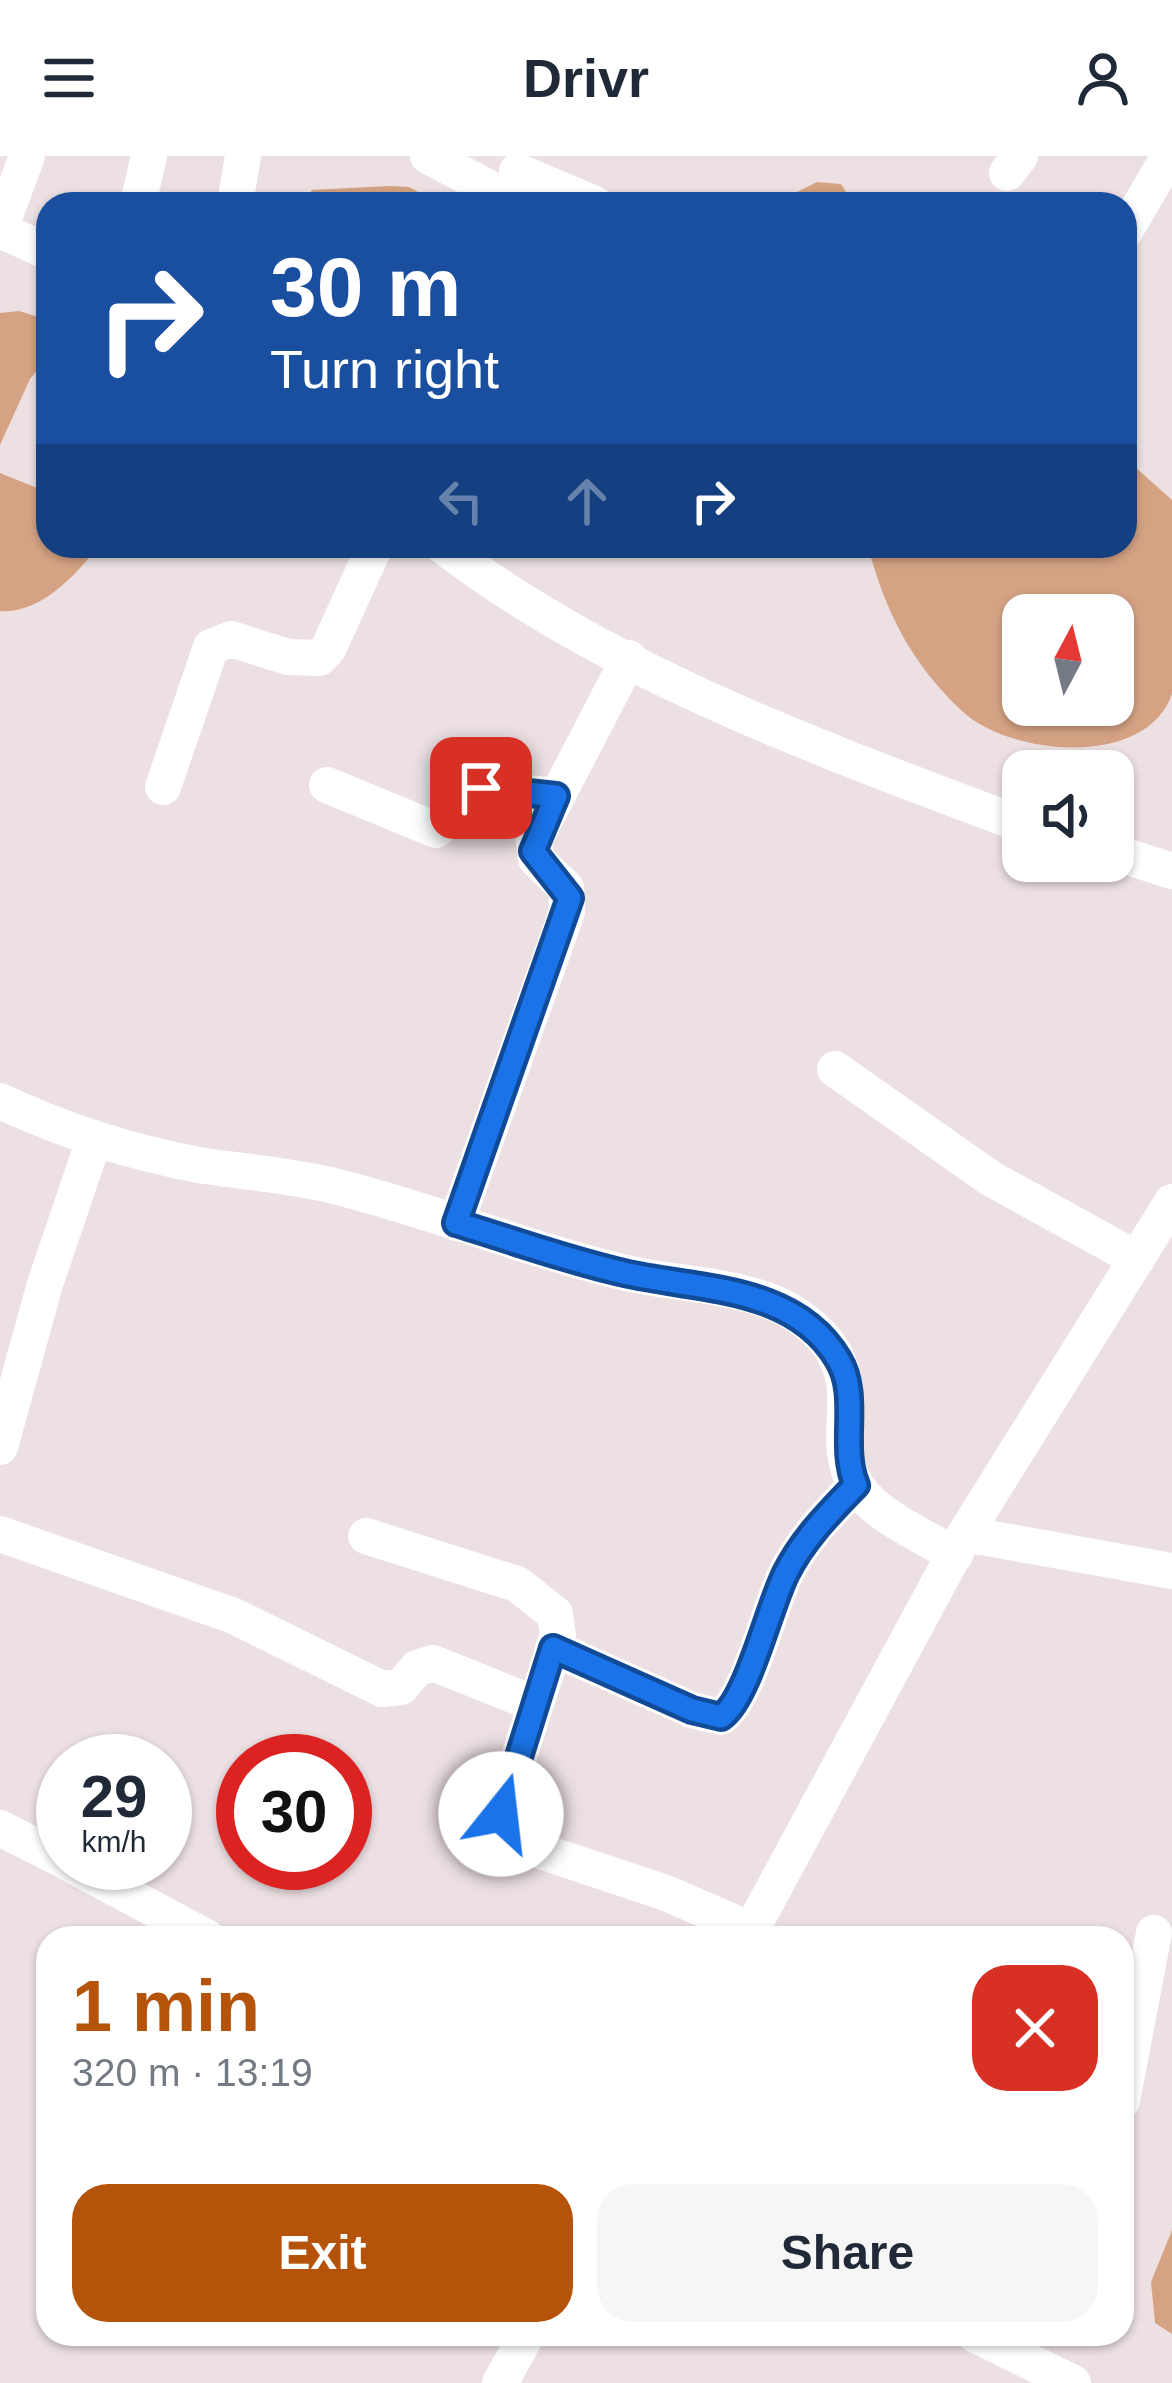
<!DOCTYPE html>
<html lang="en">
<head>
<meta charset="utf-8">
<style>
	body { margin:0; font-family:Arial,sans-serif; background:#f6f6f7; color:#1f2937; height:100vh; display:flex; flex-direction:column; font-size:45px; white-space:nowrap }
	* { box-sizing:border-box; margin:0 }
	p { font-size:39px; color:#747a83 }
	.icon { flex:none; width:66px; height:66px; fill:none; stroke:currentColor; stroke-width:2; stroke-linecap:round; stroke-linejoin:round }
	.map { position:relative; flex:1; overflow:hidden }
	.panel { position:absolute; left:36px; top:1770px; width:1098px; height:420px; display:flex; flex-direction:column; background:#fff; border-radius:36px; box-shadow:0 3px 9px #0004 }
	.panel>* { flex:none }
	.banner { position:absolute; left:36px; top:36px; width:1101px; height:366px; border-radius:36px; box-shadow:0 3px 9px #0004; background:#1a4fa0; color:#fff; overflow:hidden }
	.needle { width:78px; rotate:7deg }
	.controls { position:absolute; left:1002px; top:438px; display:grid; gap:24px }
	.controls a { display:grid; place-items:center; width:132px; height:132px; border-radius:24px; background:#fff; box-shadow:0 3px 9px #0004; font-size:60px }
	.speed { position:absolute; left:36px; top:1578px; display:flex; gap:24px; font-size:60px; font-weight:700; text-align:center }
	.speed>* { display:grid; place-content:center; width:156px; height:156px; border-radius:50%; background:#fff; box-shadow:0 3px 9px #0004; line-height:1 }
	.speed small { font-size:30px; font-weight:400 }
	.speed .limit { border:18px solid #d22; background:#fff; color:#111 }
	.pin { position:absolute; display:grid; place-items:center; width:102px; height:102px; color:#fff; margin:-51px; border-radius:24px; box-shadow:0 6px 18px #0006 }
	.me { position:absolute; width:132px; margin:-66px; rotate:16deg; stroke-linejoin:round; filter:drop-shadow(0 0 9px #0008) }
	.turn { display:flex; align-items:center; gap:42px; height:252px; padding:0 36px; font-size:54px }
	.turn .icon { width:156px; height:156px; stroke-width:2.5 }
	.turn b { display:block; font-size:84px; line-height:102px }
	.lanes { display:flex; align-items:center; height:114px; padding:0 36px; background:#0003; justify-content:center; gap:60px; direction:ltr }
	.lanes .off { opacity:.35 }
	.round { display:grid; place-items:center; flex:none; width:126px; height:126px; border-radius:36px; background:#f6f6f7 }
	.summary { display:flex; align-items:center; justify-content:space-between; height:204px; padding:0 36px }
	h1 { font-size:72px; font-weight:800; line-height:90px; color:#b45309 }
	.button { display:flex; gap:24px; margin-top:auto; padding:24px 36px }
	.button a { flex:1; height:138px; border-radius:36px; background:#b45309; color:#fff; font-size:48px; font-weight:800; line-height:138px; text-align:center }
	.button a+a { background:#f6f6f7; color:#1f2937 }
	header { display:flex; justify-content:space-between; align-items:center; height:156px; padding:0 36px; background:#fff; font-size:54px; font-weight:800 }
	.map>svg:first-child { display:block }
	.water { fill:#d5a384; fill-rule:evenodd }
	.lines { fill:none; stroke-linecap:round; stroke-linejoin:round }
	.minor { stroke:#fff; stroke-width:36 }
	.route-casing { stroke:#114b97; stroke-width:30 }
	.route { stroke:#1a73e8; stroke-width:21 }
</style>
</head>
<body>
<header><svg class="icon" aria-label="menu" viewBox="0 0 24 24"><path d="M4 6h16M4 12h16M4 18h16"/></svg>Drivr<svg class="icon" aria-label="person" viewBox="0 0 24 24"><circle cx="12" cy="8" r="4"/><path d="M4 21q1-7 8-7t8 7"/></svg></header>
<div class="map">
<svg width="1172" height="2227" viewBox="0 0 1172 2227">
	<rect width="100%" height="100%" fill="#ece0e2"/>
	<path class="water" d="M817 26 841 28 854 48H773Z
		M390 30 409 31 440 48H303L312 34Z
		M19 155 48 164V201L30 223 0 289V157Z
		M1125 302 1172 344C1172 393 1172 443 1172 492 1172 505 1172 525 1172 538 1146 613 1010 600 962 555 912 508 885 456 868 390H1125ZM1113 459V549H1023V459Z
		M0 317 47 336 48 390H98C77 419 38 459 0 455Z
		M1172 2074V2178L1155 2167 1151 2126Z"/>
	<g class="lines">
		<path class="minor" d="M428 0 512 44
			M517 15 595 48
			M1007 17 1020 0
			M138 48 149 0
			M235 48 243 0
			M0 73 27 0
			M0 74 48 96
			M1125 75 1169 0
			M443 390C608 517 829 596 1023 669
			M327 629 436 674 481 632 556 640
			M163 631 211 491 231 483 288 501 319 502 328 493 375 390
			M1113 696 1172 715
			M835 913 990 1022 1137 1103
			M0 945C64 975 129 996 199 1009 243 1016 290 1019 334 1030 431 1054 525 1093 622 1116 678 1130 750 1127 798 1160 882 1218 820 1277 858 1332 879 1362 924 1380 955 1399
			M456 1067 567 756 566 732 536 703 534 685 629 502
			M0 1291 45 1128 94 984
			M0 1378 234 1460 382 1533 401 1531 417 1512 433 1507 535 1548
			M965 1378 1172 1415
			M366 1380 517 1428 555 1458 558 1479 501 1657V1674L510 1685 666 1737 751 1774
			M553 1492 692 1554 721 1561C749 1542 769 1450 786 1417 803 1383 830 1356 856 1329
			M0 1672 63 1704
			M68 1707 208 1782
			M747 1782 965 1378 1172 1046
			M1122 1945 1154 1777
			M974 2178 1073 2227
			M500 2227 527 2178"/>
	</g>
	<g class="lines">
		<defs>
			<path id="route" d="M481 632 556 640 533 695 570 742 456 1067C512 1084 567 1104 624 1117 698 1134 794 1129 838 1203 861 1240 839 1289 856 1329 830 1356 803 1383 786 1417 769 1450 748 1543 721 1561L692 1554 553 1492 501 1658"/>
		</defs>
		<use href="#route" class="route-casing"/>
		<use href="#route" class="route"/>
	</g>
</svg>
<div class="controls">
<a><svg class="needle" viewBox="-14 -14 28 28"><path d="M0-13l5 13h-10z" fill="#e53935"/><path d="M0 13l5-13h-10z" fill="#747a83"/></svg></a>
<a><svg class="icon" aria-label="sound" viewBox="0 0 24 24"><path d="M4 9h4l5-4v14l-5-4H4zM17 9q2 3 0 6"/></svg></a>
</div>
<div class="speed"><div>29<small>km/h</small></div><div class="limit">30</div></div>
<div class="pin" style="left:481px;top:632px;background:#d93025"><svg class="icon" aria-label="arrive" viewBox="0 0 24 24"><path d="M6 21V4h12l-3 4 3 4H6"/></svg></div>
<svg class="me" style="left:501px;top:1658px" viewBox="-20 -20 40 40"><circle r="19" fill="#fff"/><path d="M0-13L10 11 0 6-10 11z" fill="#1a73e8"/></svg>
<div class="banner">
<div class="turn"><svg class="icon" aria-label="right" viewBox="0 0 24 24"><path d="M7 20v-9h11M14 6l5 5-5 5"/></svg><div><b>30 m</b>Turn right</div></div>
<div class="lanes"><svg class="icon off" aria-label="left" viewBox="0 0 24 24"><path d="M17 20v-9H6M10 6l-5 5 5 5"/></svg><svg class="icon off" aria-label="ahead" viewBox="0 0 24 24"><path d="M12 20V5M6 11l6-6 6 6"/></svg><svg class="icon" aria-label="right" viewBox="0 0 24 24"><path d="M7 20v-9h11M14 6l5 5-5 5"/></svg></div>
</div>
<section class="panel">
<div class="summary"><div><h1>1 min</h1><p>320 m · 13:19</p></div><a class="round" style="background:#d93025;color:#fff"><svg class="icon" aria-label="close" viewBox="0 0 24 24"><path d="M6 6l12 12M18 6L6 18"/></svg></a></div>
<div class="button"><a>Exit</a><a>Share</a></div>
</section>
</div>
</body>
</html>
